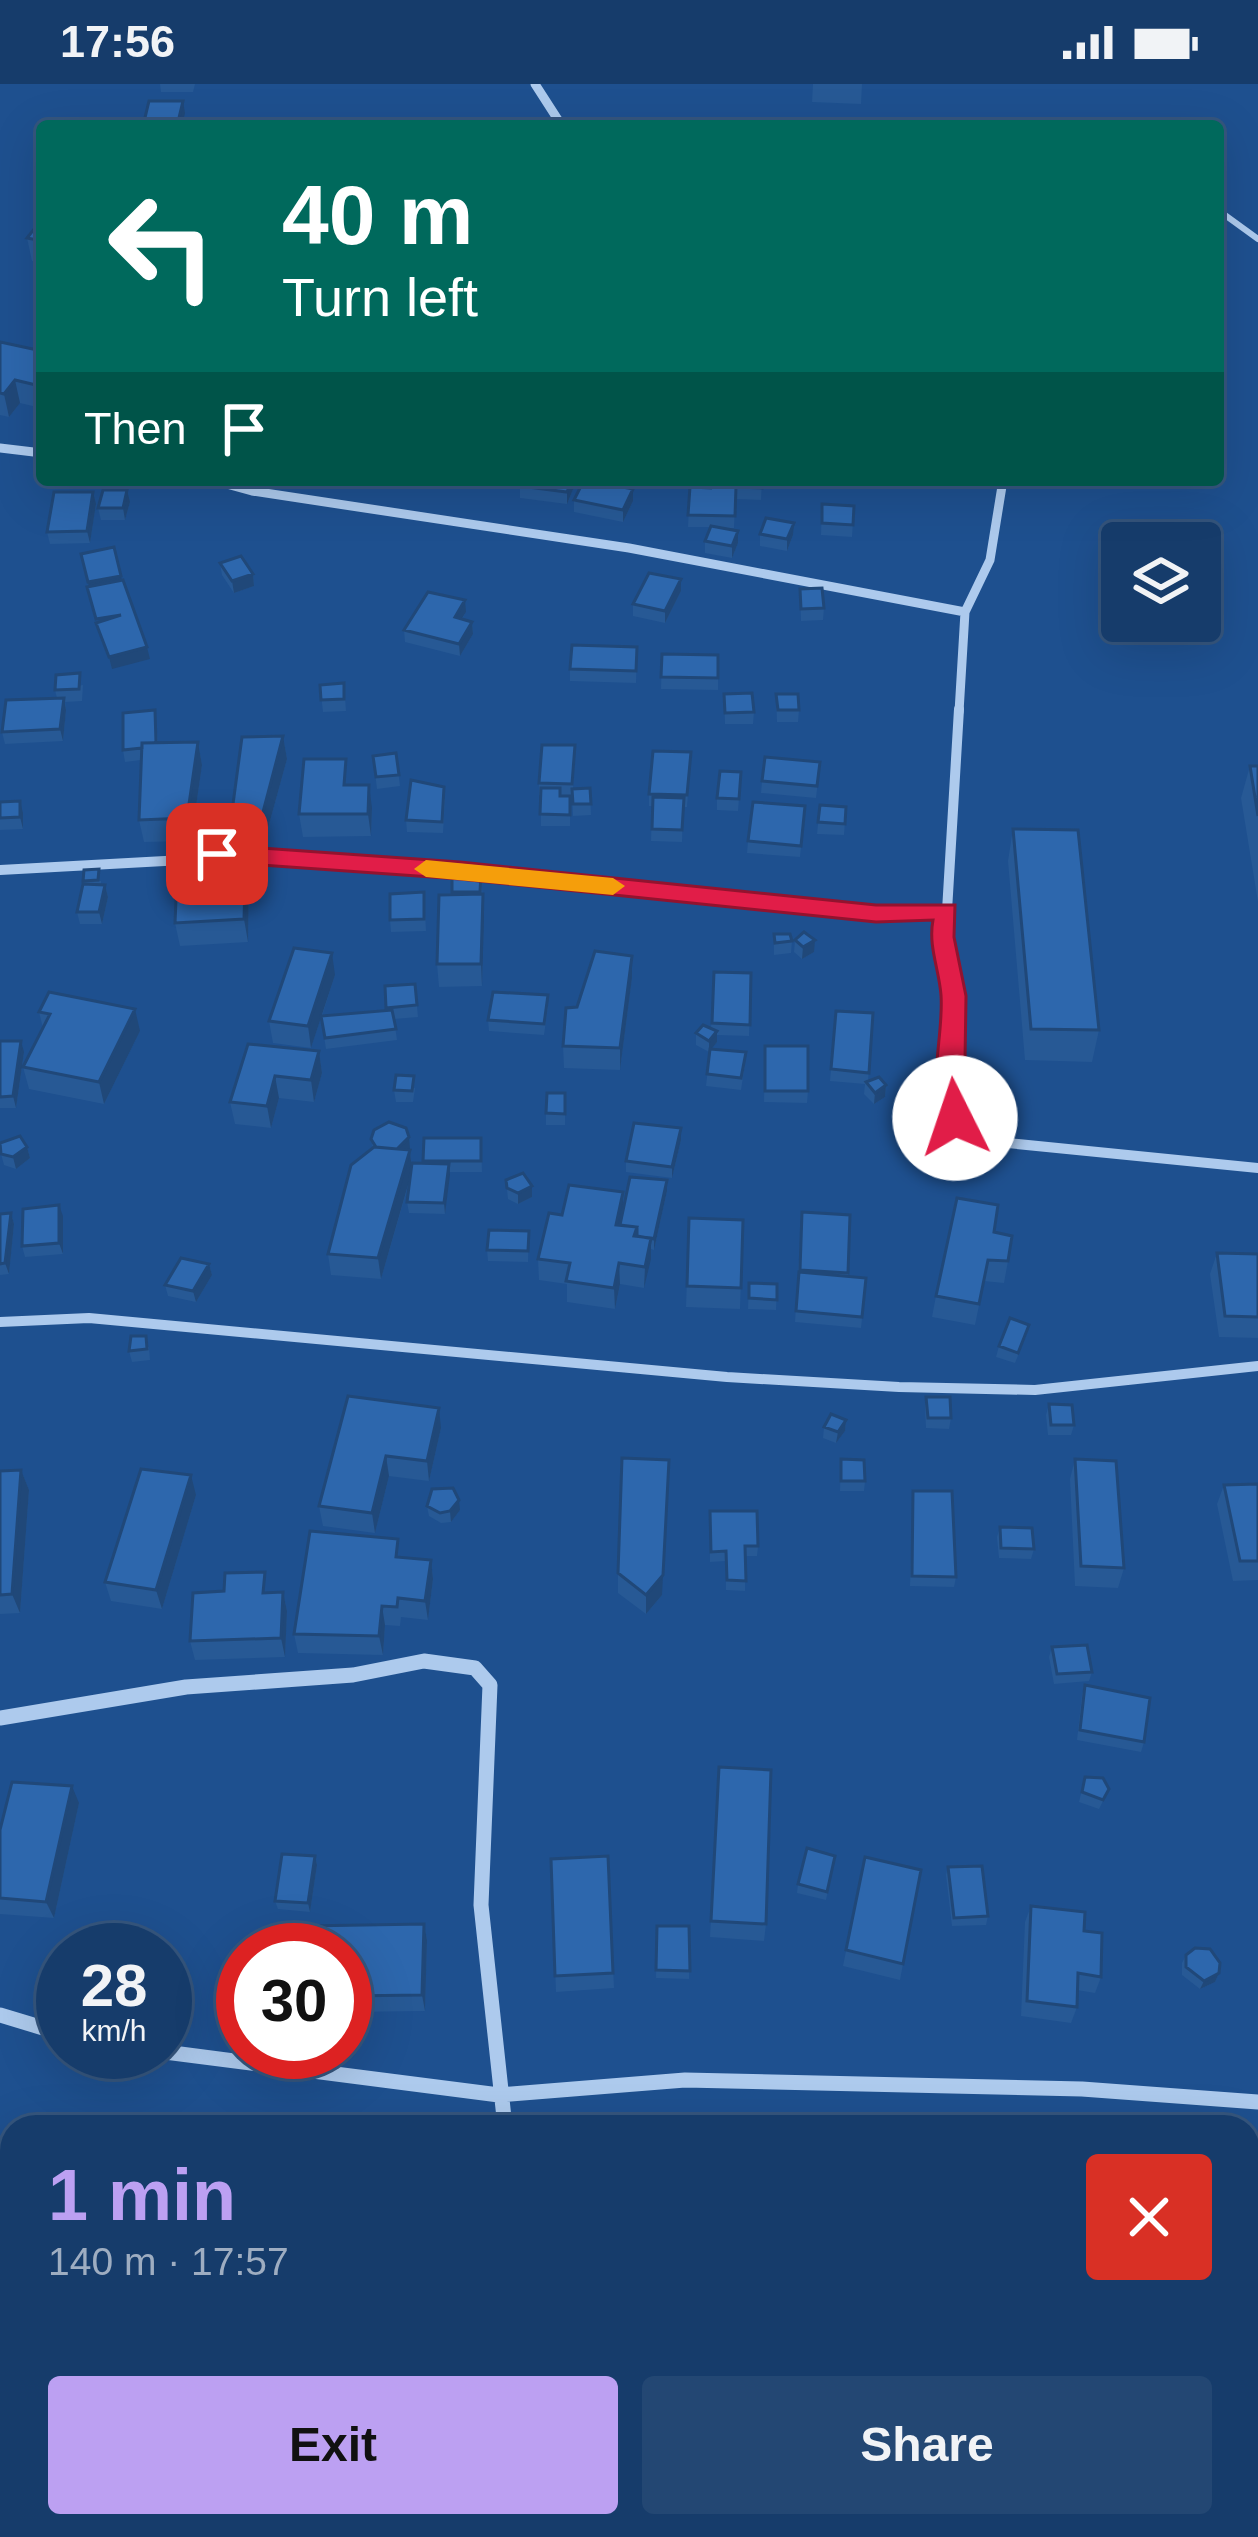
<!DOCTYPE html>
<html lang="en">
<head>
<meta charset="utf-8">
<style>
	body { margin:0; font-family:Helvetica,sans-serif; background:#234773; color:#f1f3f6; height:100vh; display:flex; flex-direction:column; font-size:45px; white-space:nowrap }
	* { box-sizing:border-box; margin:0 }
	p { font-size:39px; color:#9eadc1 }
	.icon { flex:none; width:66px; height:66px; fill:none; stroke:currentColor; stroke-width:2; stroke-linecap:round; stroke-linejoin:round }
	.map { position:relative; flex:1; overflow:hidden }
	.sheet { position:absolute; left:0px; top:2031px; width:1260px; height:423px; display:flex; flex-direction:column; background:#163c6b; border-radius:36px 36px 0 0; box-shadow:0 12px 48px #0002,0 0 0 3px #35567e }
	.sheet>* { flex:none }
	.hud { position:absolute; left:36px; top:36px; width:1188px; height:366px; border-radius:12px; box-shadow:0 12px 48px #0002,0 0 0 3px #35567e; background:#00695c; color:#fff; overflow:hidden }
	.controls { position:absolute; left:1101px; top:438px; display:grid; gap:24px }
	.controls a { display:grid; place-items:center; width:120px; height:120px; border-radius:12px; background:#163c6b; box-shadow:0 12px 48px #0002,0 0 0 3px #35567e; font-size:60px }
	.speed { position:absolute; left:36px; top:1839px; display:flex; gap:24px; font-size:60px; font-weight:700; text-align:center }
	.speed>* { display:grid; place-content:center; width:156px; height:156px; border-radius:50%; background:#163c6b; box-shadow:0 12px 48px #0002,0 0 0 3px #35567e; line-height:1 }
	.speed small { font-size:30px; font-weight:400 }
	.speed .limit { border:18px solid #d22; background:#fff; color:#111 }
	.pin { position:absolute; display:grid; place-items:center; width:102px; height:102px; color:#fff; margin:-51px; border-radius:24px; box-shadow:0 6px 18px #0006 }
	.me { position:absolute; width:132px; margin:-66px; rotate:356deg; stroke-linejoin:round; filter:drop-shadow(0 0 9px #0008) }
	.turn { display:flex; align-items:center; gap:42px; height:252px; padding:0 48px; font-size:54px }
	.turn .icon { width:156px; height:156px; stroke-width:2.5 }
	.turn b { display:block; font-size:84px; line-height:102px }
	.then { display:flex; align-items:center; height:114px; padding:0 48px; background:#0003; gap:24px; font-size:45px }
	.round { display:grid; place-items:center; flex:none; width:126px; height:126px; border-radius:12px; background:#234773 }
	.headline { display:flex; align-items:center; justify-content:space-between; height:204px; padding:0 48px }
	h1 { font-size:72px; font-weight:700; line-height:90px; color:#bca0f2 }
	.primary-button { display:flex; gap:24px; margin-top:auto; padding:24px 48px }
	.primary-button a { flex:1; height:138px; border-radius:12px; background:#bca0f2; color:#111; font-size:48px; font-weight:700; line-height:138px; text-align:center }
	.primary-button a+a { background:#234773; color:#f1f3f6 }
	.status { display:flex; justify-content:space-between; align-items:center; height:84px; padding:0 60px; background:#163c6b; direction:ltr }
	.status svg { height:33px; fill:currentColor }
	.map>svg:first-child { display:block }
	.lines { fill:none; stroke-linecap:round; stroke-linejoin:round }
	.lane { stroke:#adcaed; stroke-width:6 }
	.street-far2 { stroke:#adcaed; stroke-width:9 }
	.street-far1 { stroke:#adcaed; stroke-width:10 }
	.street { stroke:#adcaed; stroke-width:15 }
	.wall { fill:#275995 }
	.shaded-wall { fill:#204879 }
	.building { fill:#2d67ad; stroke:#204879; stroke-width:3 }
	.route { fill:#e11d48; stroke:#92132f; stroke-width:3 }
	.slow { fill:#f59e0b }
</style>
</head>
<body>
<div class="status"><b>17:56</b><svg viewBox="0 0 49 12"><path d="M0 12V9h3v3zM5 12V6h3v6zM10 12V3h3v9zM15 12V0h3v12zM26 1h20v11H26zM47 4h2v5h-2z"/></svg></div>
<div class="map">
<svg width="1258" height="2453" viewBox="0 0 1258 2453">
	<rect width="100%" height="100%" fill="#1e508f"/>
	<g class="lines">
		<path class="lane" d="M1218 126 1258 155"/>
		<path class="street-far2" d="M535 0 562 42
			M0 364 42 369
			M212 396 252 407 629 464 965 528
			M959 628 965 528 990 476 1003 396"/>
		<path class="street-far1" d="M0 786 275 771 876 830 947 827 955 1034 997 1058 1258 1084
			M947 827 959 625
			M0 1238 89 1234 727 1293 899 1303 1035 1306 1258 1282"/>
		<path class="street" d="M0 1634 186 1603 353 1591 424 1577 475 1584 490 1601 481 1821 505 2043
			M0 1931 63 1950
			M165 1968 499 2011 685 1996 1082 2005 1258 2018
			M556 2442V2453"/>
	</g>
	<path class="wall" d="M160 0H195L193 8H161Z
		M813 0H862L861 20 812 18Z
		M42 135V179L32 177 27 154Z
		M0 258 42 267 41 324 20 319 9 333 0 331Z
		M99 396H134L124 406 130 418 125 436H101L98 424 105 406 101 405Z
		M451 396H477L475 403 451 401Z
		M705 396H762L761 416 735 415 734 444H723L738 447V459L732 474 705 469V457L711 443H688L690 403 705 404Z
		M520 402 574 403 567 420 520 414Z
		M633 405V417L623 438 574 428V416Z
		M96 420 90 459 50 460 47 448Z
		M822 420 854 422 852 453 821 451Z
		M760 450 793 451 787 467 760 462Z
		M220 479 253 490 254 502 234 509 222 491Z
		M800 505 824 524 823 536 801 537Z
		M681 507 665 539 633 532V520Z
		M466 528 462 535 472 538 473 550 460 572 405 558 404 546Z
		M637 563 636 599 570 597V585Z
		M662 570 718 571V606L661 605Z
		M344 599 346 627 323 628 320 601Z
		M83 601 82 617 65 618 66 626 63 657 5 660 2 648 57 614 55 606Z
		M724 610 754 628 753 640H725Z
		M776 610 799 626 798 638H777Z
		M155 626 158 659 198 658 202 681 191 757 144 758 139 736 141 676 125 678 123 666Z
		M283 652 287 675 265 755 235 758 231 735Z
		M691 668 687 723H683L682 758 651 757 652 722H649V710Z
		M396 669 400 702 377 705 373 672Z
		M575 673 573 705 590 704 591 731 573 732 572 711H560L570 712V742H541V711H539V699Z
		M820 678 816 714 761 709 762 697Z
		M1250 682H1258V818L1241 714Z
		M741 688 738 727 717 726V714Z
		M445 715 443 749 407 748 406 736Z
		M0 718 23 729V745L0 746Z
		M820 721 846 723 844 751 817 750Z
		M805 722 800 773 747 769 748 757Z
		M372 724 371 752 303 753 299 730Z
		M1013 745 1099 946 1092 978 1025 976 1008 777Z
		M246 769 249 791 248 858 180 862 175 839 210 790Z
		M481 789 484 833 482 902 439 903 437 880 452 811V790Z
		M83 797H101V801H105L108 813 102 840H80L77 828Z
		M424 808 426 847 391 848 390 836Z
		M774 850 792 857 791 869 774 871Z
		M795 856 814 868 802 875 794 868Z
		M714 888 751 889 749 952 717 951V958L711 965 745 980 741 1006 706 1002 710 966 709 968 696 961V949L711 944Z
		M335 891 322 932 386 927 385 902 415 900 418 933 394 935 397 956 326 965 321 933 311 964 273 959 269 937Z
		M632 894 620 986 564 984 563 962 577 923Z
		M548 911V923L544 951 489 947 488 936Z
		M836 927 873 929 868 997 886 1001 885 1013 874 1020 864 1010 865 1000 830 997Z
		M39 928 140 947 104 1020 29 1005 23 983 43 944Z
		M0 957 24 968 16 1024H0Z
		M765 962 808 1007 807 1019 764 1018Z
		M319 967 322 989 314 1018 279 1014 271 1044 235 1040 230 1018Z
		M415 1004 413 1018H396L394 1006Z
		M565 1009V1041H546V1029Z
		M424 1054H481L482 1088H449L445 1130 409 1129 407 1118 411 1092 381 1195 331 1191 328 1170 373 1064 371 1055 410 1065 412 1084 423 1079Z
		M681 1056 672 1094 626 1088V1077Z
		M27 1063 30 1074 16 1085 4 1081 1 1070Z
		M506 1096 532 1102V1113L518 1120 508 1115Z
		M667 1107 654 1166 651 1165 644 1204 620 1200 615 1225 567 1218V1200L539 1196 538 1175 562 1131 623 1108V1126Z
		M802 1128 848 1189V1192L866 1194 861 1244 795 1238Z
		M11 1129 14 1140 9 1190 0 1191V1130Z
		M63 1132V1170L25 1173 22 1162Z
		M689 1134 743 1136 740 1225 686 1223Z
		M529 1147 528 1178 488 1177 487 1166Z
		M994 1148 1008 1177 1004 1199 984 1197 975 1241 932 1233 936 1212Z
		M1217 1169 1258 1170V1254L1219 1253 1210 1190Z
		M209 1180 212 1191 196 1218 168 1212 165 1201Z
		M749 1199 777 1200 776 1226 748 1225Z
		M1026 1252 1015 1279 996 1273 999 1262Z
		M149 1263 150 1276 132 1278 129 1267Z
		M348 1312 441 1344 429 1397 389 1392 375 1449 323 1442 319 1422Z
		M926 1313 951 1334 949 1345 926 1344 925 1323Z
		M1049 1320 1074 1341 1071 1351H1048L1046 1331Z
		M846 1336 845 1347 836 1359 823 1354 824 1343Z
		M841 1375 865 1397 864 1407H840Z
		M1075 1375 1124 1484 1118 1504 1075 1502 1070 1395Z
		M21 1386 29 1406 20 1529 0 1530V1387Z
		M1258 1400V1496L1233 1497 1217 1420 1224 1401Z
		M913 1407 956 1493 954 1503 910 1502Z
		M196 1411 162 1525 111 1517 105 1498Z
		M427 1422 460 1426 451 1438 441 1439 429 1432Z
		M710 1427 758 1462 757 1472H745V1507L726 1506V1477L710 1478Z
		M1000 1443 1034 1465 1031 1475 999 1474 997 1453Z
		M401 1474 431 1476 433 1495 428 1536 401 1533 400 1542 385 1541 383 1571 298 1569 294 1550Z
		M618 1489 662 1511 646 1530 618 1509Z
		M283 1508 287 1527 285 1573 195 1576 190 1557 269 1509Z
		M1052 1563 1092 1588 1089 1597 1054 1600 1049 1573Z
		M1085 1601 1144 1658 1141 1668 1077 1656 1082 1611Z
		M719 1683 766 1840 764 1857 710 1853Z
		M1085 1693 1109 1705 1099 1725 1079 1718Z
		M79 1719 54 1834 0 1830V1746Z
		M315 1772 317 1781 310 1828 278 1825 275 1817Z
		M608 1772 614 1904 556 1908 551 1775Z
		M835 1772 826 1816 797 1809 798 1800Z
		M865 1773 903 1880 900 1896 843 1882Z
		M948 1783 988 1832 986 1841 952 1842 946 1791Z
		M1031 1822 1084 1847 1101 1893 1095 1909 1077 1906V1923L1071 1939 1021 1932 1025 1838Z
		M424 1840 427 1856 425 1927 345 1928V1866Z
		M657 1842H689V1895L656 1894Z
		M1186 1871 1219 1889 1215 1898 1200 1905 1182 1891V1879Z
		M12 2235V2323H6L0 2316V2282Z"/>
	<path class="shaded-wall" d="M183 17 185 29 182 42H177Z
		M42 294 41 324 36 301Z
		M15 296 20 319 9 333 4 310Z
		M120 396H134L119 411 116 399Z
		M572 396H574V403L567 420V408Z
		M633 405V417L623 438V426Z
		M127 406 130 418 125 436 123 424Z
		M93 408 96 420 90 459 87 447Z
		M794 439 793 451 787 467V455Z
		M738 447V459L732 474V462Z
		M253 490 254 502 234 509 232 497Z
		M121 492 124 504 90 510 88 498Z
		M681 495V507L665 539V527Z
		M465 516 466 528 455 545V533Z
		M472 538 473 550 460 572 459 560Z
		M147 563 150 575 112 585 109 573Z
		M64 614 66 626 63 657 60 645Z
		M283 652 287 675 265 755 262 732Z
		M198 658 202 681 191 757 187 734Z
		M369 701 372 724 371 752 368 730Z
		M20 717 23 729V745L20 733Z
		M246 769 249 791 248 858 244 835Z
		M105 801 108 813 102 840 99 828Z
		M483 810 484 833 482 902 481 880Z
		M815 856 814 868 802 875 803 863Z
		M332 869 335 891 311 964 308 942Z
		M632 872V894L620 986V964Z
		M135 925 140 947 104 1020 99 998Z
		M717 947V958L709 968V957Z
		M21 957 24 968 16 1024 13 1012Z
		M319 967 322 989 314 1018 311 996Z
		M275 992 279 1014 271 1044 267 1022Z
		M886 1001 885 1013 874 1020 875 1009Z
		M681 1044V1056L672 1094V1083Z
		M409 1053 410 1065 395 1079 394 1068Z
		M27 1063 30 1074 16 1085 13 1073Z
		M410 1066 412 1087 381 1195 378 1174Z
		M449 1080 450 1091 445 1130 444 1119Z
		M667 1096V1107L654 1166V1155Z
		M532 1102V1113L518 1120V1109Z
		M623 1108V1129L616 1162V1141Z
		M59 1121 63 1132V1170L59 1159Z
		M11 1129 14 1140 9 1190 5 1179Z
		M651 1154V1175L644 1204 645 1183Z
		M619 1179 620 1200 615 1225 614 1204Z
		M209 1180 212 1191 196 1218 193 1207Z
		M439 1324 441 1344 429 1397 427 1377Z
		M846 1336 845 1347 836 1359 838 1348Z
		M386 1372 389 1392 375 1449 372 1429Z
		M669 1376 662 1511 646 1530V1511Z
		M21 1386 29 1406 20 1529 12 1510Z
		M191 1391 196 1411 162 1525 156 1506Z
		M459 1416 460 1426 451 1438 450 1427Z
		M431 1476 433 1495 428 1536 425 1517Z
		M283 1508 287 1527 285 1573 281 1554Z
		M382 1522 385 1541 383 1571 379 1552Z
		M72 1702 79 1719 54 1834 46 1818Z
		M315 1772 317 1781 310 1828 308 1819Z
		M424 1840 427 1856 425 1927 422 1911Z
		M1219 1889 1215 1898 1200 1905 1204 1897Z"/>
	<path class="building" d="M149 17H183L177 42H143Z
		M42 135V157L27 154Z
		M0 258 42 267V294L36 301 15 296 4 310 0 309Z
		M522 396H572L567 408 520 402Z
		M584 396H586L633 405 623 426 574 416Z
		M705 396H762V404L736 403 735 432 688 431 690 403 712 404 705 401Z
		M103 406H127L123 424H98Z
		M54 408H93L87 447 47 448Z
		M822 420 854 422 853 441 822 439Z
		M766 434 794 439 787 455 760 450Z
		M711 442 738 447 732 462 705 457Z
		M114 463 121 492 88 498 81 470Z
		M241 472 253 490 232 497 220 479Z
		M649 489 681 495 665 527 633 520Z
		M123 496 147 563 109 573 96 539 121 531 96 535 87 503Z
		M822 504 824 524 801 525 800 505Z
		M428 508 465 516 455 533 472 538 459 560 404 546Z
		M572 561 637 563 636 587 570 585Z
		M662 570 718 571V594L661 593Z
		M80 589 79 605 55 606 56 591Z
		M344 599V615L321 616 320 601Z
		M752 609 754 628 725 629 724 610Z
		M776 610H798L799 626H778Z
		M64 614 60 645 2 648 6 616Z
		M155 626 156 659H142V664L123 666V629Z
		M283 652 262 732 231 735 242 653Z
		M198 658 187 734 139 736 142 659Z
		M542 661H575L572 700 539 699Z
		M653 667 691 668 687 711 649 710Z
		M396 669 399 691 376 693 373 672Z
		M765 673 820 678 817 702 762 697Z
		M304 675H346L344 701H369L368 730H299Z
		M1250 682H1258V732Z
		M720 687 741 688 739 715 717 714Z
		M411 696 444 703 442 738 406 736Z
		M541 704H560V712H570V731L540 730Z
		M590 704 591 720H573L572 705Z
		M653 713 684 714 682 746 652 745Z
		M20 717V733L0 734V718Z
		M753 718 805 722 801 762 748 757Z
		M820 721 846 723 845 740 818 738Z
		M1013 745 1078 746 1099 946 1031 945Z
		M246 769 244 835 175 839 177 792 210 790 211 771Z
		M99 785 98 796 83 797 84 786Z
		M481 789 480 808H452V790Z
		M83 800 105 801 99 828H77Z
		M424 808V835L390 836V810Z
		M483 810 481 880H437L439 811Z
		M804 848 815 856 803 863 795 856Z
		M774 850H790L792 857 775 859Z
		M294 864 332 869 308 942 269 937Z
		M595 867 632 872 620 964 563 962 566 924 577 923Z
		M714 888 751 889 750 941 712 939Z
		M415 900 417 921 386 924 385 902Z
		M49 908 135 925 99 998 23 983 50 930 39 928Z
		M493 908 548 911 544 940 488 936Z
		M392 926 396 945 325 954 321 932Z
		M836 927 873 929 869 989 831 985Z
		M703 941 717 947 709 957 696 949Z
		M0 957H21L13 1012 0 1013Z
		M248 960 319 967 311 996 275 992 267 1022 230 1018Z
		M765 962H808V1007H765Z
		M710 965 746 968 741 994 707 990Z
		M396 991 414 992 412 1007 394 1006Z
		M879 993 886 1001 875 1009 866 998Z
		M547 1009H565V1030L546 1029Z
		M389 1038 406 1044 409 1053 397 1065 376 1063 371 1055 374 1046Z
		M634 1039 681 1044 672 1083 626 1077Z
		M20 1052 27 1063 13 1073 1 1070 0 1059Z
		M424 1054H481V1077H423Z
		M374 1063 410 1066 378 1174 328 1170 351 1081Z
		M412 1079 449 1080 444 1119 407 1118Z
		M523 1089 532 1102 518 1109 507 1104 506 1096Z
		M630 1093 667 1096 654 1155 637 1152V1143L620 1141Z
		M569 1101 623 1108 616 1141 637 1143 634 1152 651 1154 645 1183 619 1179 614 1204 566 1197 570 1179 538 1175 549 1129 562 1131Z
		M957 1114 998 1121 994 1148 1012 1152 1008 1177 988 1176 979 1220 936 1212Z
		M59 1121V1159L22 1162 23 1125Z
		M802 1128 850 1131 848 1189 800 1186Z
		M11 1129 5 1179 0 1180V1130Z
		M689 1134 743 1136 741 1204 687 1202Z
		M489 1146 529 1147 528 1167 487 1166Z
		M1217 1169 1258 1170V1233L1225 1232Z
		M181 1174 209 1180 193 1207 165 1201Z
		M799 1188 866 1194 862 1233 796 1227Z
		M749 1199 777 1200V1216L749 1214Z
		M1010 1234 1029 1241 1018 1269 999 1262Z
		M131 1252H146L147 1265 129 1267Z
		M348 1312 439 1324 427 1377 386 1372 372 1429 319 1422Z
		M926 1313H950L951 1334H928Z
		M1049 1320 1072 1321 1074 1341H1051Z
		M831 1330 846 1336 838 1348 824 1343Z
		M622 1374 669 1376 663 1491 646 1511 618 1489Z
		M841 1375 864 1376 865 1397H841Z
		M1075 1375 1116 1377 1124 1484 1081 1482Z
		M141 1385 191 1391 156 1506 105 1498Z
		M21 1386 12 1510 0 1511V1387Z
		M1258 1400V1477H1240L1224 1401Z
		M453 1404 459 1416 450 1427 440 1429 427 1422 432 1405Z
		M913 1407H952L956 1493 912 1492Z
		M710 1427H757L758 1462H745L746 1497 727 1496 726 1467 711 1468Z
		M1000 1443 1032 1444 1034 1465 1001 1464Z
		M310 1447 398 1455 396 1473 431 1476 425 1517 398 1514 397 1523 382 1522 379 1552 294 1550Z
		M265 1488 263 1509 283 1508 281 1554 190 1557 193 1509 224 1507 225 1489Z
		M1087 1561 1092 1588 1057 1590 1052 1563Z
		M1085 1601 1150 1614 1144 1658 1080 1646Z
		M719 1683 771 1686 766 1840 711 1837Z
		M1085 1693 1103 1694 1109 1705 1103 1716 1082 1708Z
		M12 1698 72 1702 46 1818 0 1814V1746Z
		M807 1764 835 1772 827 1808 798 1800Z
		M282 1770 315 1772 308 1819 275 1817Z
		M608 1772 613 1889 555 1892 551 1775Z
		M865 1773 921 1786 903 1880 846 1866Z
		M982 1782 988 1832 954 1834 948 1783Z
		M1031 1822 1085 1828 1084 1847 1102 1849 1101 1893 1078 1889 1077 1923 1027 1917Z
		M424 1840 422 1911 345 1912V1866H303L305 1842Z
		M657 1842H689L690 1887 656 1886Z
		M1195 1864 1210 1865 1220 1879 1219 1889 1204 1897 1186 1883V1871Z
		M6 2235H12V2312H0V2282Z"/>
	<path class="route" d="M217 761 460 778 876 821H955L954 853 966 912 964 1041H945C926 1001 944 953 941 911 939 885 928 862 933 836L876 838 460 795 217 778 205 770Z"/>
	<path class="slow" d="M426 776 613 794 625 802 613 811 426 793 414 785Z"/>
</svg>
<div class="controls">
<a><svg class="icon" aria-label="layers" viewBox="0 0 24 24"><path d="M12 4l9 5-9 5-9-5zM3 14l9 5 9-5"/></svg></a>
</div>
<div class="speed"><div>28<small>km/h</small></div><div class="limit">30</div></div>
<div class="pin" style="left:217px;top:770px;background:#d93025"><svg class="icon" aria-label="arrive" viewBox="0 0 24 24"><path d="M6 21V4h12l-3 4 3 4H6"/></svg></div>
<svg class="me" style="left:955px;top:1034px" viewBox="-20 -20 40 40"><circle r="19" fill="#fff"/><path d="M0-13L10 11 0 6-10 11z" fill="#e11d48"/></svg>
<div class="hud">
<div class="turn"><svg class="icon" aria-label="left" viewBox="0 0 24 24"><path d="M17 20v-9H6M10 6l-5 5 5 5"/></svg><div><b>40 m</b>Turn left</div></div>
<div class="then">Then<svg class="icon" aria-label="arrive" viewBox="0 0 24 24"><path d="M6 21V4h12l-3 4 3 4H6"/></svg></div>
</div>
<section class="sheet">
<div class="headline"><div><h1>1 min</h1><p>140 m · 17:57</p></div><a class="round" style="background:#d93025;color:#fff"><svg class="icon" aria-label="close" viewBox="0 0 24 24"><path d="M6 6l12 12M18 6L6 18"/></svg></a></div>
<div class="primary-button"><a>Exit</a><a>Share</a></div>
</section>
</div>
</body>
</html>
